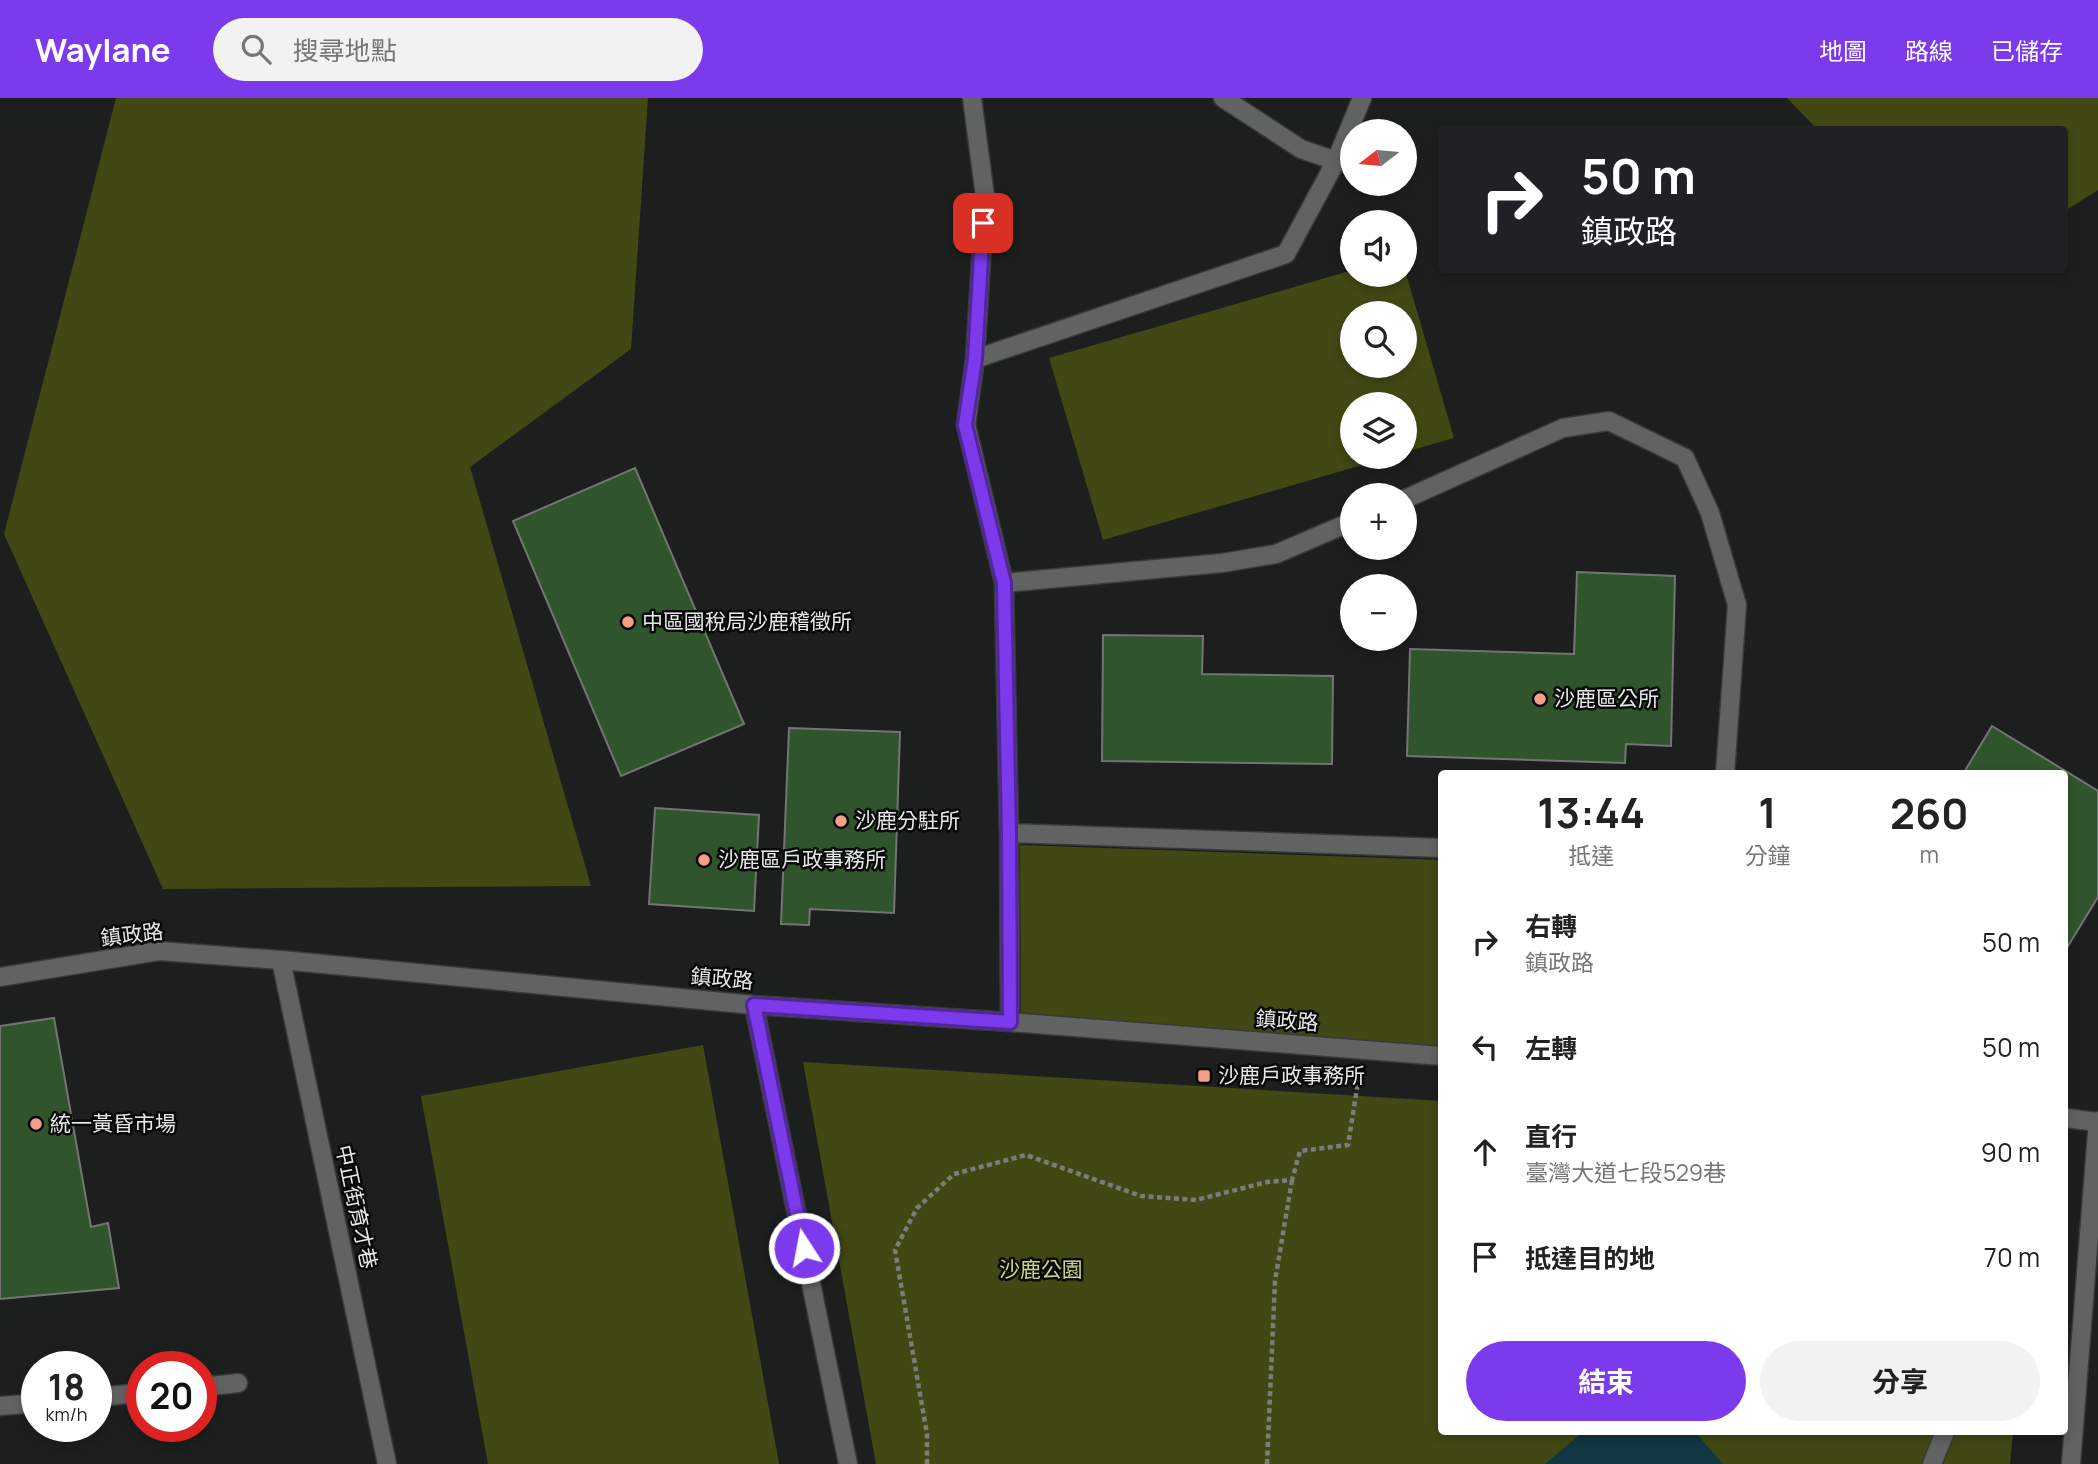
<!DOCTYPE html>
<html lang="zh-TW">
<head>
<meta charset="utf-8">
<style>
	body { margin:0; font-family:Manrope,"Noto Sans TC",sans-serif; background:#f2f2f2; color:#222; height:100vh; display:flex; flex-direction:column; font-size:26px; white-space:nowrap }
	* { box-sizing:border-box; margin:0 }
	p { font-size:23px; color:#767676 }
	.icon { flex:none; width:38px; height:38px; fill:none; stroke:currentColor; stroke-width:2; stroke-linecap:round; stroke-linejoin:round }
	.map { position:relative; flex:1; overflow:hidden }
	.drawer { position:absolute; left:1438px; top:672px; width:630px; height:665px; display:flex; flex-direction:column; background:#fff; border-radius:7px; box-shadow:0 4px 10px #0003 }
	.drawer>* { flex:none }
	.banner { position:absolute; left:1438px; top:28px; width:630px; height:147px; border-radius:7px; box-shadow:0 4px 10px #0003; background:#202124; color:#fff; overflow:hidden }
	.needle { width:46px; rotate:254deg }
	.controls { position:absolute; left:1340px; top:21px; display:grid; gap:14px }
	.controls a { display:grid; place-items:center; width:77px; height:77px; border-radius:50%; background:#fff; box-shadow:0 4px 10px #0003; font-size:35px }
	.speed { position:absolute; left:21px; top:1253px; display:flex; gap:14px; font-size:35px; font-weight:700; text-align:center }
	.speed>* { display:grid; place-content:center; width:91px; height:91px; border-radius:50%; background:#fff; box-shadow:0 4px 10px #0003; line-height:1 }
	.speed small { font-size:18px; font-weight:400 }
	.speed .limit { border:10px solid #d22; background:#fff; color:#111 }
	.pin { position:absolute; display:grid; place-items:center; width:60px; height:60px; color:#fff; margin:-30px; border-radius:14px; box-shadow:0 4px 10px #0006 }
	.me { position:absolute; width:77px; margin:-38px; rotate:349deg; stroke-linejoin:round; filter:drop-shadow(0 0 5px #0008) }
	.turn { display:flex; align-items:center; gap:24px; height:147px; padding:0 28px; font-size:32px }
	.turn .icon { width:91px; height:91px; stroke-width:2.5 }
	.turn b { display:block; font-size:49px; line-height:60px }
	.eta { display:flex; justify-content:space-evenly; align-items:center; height:119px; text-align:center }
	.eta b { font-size:42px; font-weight:700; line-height:49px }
	.primary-button { display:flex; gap:14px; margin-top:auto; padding:14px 28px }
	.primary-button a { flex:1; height:80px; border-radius:42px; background:#7c3aed; color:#fff; font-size:28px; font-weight:700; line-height:80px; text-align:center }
	.primary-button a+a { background:#f2f2f2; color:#222 }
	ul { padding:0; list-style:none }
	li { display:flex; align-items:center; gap:21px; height:105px; padding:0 28px }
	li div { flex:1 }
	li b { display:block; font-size:26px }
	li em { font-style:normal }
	header { display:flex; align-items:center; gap:42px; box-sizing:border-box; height:98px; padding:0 35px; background:#7c3aed; color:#fff }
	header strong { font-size:33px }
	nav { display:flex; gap:38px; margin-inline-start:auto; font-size:24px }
	.search { width:490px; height:63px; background:#f2f2f2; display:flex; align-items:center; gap:18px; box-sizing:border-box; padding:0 24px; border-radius:38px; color:#767676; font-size:26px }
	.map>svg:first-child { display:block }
	.green { fill:#424813; fill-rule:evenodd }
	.water { fill:#113743 }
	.building { fill:#30542c; stroke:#737573; stroke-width:2 }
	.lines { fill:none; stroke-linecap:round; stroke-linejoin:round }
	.minor-casing { stroke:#383a39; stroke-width:21 }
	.path { stroke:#7b7d7c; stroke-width:4.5; stroke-dasharray:5 3.5; stroke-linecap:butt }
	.minor { stroke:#606362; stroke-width:18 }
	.route-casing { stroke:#51269a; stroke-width:18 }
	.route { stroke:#7c3aed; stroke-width:12 }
	.poi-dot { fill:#f49e87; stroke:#080908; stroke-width:2.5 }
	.labels { text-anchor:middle; stroke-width:5; stroke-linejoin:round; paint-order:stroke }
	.poi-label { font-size:21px; fill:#e7e9e8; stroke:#080908; text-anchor:start }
	.street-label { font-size:21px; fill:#e7e9e8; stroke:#080908 }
	.park-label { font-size:21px; fill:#cbd683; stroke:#080908 }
</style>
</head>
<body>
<header>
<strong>Waylane</strong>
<div class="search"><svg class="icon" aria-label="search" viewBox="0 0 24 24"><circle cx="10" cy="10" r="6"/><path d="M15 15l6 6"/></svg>搜尋地點</div>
<nav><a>地圖</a><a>路線</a><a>已儲存</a></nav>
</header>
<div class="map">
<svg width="2098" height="1366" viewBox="0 0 2098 1366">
	<rect width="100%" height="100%" fill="#1d1f1e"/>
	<path class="green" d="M116 0H648L631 251 470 369 591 788 163 791 4 436Z
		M1787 0H2098V92L2065 113V32L1817 31Z
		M1353 172V177H1405V172L1454 340 1405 354V306H1353V359H1390L1103 442 1049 260ZM1353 215H1405V268H1353Z
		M1020 747 1442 762V948L1021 916Z
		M703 947 779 1366H488L421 998Z
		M803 964 1442 1003V1334H2013L2010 1366H876Z"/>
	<path class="water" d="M1583 1334H1695L1723 1366H1545Z"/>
	<path class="building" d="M635 370 744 626 621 678 513 423Z
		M1577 474 1675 478 1671 648 1626 646 1625 665 1407 658 1410 551 1574 556Z
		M1103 537 1203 538 1202 576 1333 578 1332 666 1102 663Z
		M1992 628 2098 693V799L2065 853V676H1963Z
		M789 630 900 634 894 815 810 811 809 827 781 826Z
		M655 710 759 717 754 813 649 806Z
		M54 920 91 1129 108 1125 119 1190 0 1201V928Z"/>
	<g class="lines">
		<defs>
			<path id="minor" d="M972 0 985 98 975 261 966 327 1004 485 1009 735 1010 924
				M1223 0 1301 51 1336 63
				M975 261 1286 156 1336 63 1362 0
				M1405 401 1563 330 1609 323 1685 360 1710 415 1737 507 1725 676
				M1004 485 1222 465 1276 456 1353 423
				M1009 735 1442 750
				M281 862 387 1366
				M0 879 159 853 281 862 754 907 1010 924 1442 958
				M754 907 848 1366
				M2065 1020 2098 1024
				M201 1289 238 1285
				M96 1299 142 1295
				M0 1308 37 1305
				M1932 1366 1945 1334
				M2071 1366 2098 1023"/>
		</defs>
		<use href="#minor" class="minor-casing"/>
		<path class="path" d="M927 1366V1336L895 1152 917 1110 954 1076 1026 1057 1141 1098 1196 1102 1267 1084 1292 1082 1300 1053 1348 1047 1359 978
			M1267 1366 1275 1183 1292 1082"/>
		<use href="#minor" class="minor"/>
	</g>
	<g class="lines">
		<defs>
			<path id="route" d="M804 1150 754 907 1010 924 1009 735 1004 485 965 327 975 261 983 125"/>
		</defs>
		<use href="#route" class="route-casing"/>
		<use href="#route" class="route"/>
	</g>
	<g class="poi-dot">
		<circle cx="628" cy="524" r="7"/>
		<circle cx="1540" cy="601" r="7"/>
		<circle cx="841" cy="723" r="7"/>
		<circle cx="704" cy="762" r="7"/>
		<rect x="1197" y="971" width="14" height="14" rx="3.5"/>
		<circle cx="36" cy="1026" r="7"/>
	</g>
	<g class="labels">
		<g class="poi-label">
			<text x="642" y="531">中區國稅局沙鹿稽徵所</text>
			<text x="1554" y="608">沙鹿區公所</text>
			<text x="855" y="730">沙鹿分駐所</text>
			<text x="718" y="769">沙鹿區戶政事務所</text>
			<text x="1218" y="985">沙鹿戶政事務所</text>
			<text x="50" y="1033">統一黃昏市場</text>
		</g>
		<g class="street-label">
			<text transform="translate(132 837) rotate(-7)" y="7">鎮政路</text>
			<text transform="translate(722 881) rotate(5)" y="7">鎮政路</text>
			<text transform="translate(1287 923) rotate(4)" y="7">鎮政路</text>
			<text transform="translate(356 1109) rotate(78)" y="7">中正街育才巷</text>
		</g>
		<g class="park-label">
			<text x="1041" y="1179">沙鹿公園</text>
		</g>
	</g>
</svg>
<div class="controls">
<a><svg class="needle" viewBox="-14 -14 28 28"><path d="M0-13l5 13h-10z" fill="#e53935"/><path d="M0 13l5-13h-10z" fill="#767676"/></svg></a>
<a><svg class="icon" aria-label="sound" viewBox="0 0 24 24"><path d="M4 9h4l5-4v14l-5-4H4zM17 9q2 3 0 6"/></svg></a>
<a><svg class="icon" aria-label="search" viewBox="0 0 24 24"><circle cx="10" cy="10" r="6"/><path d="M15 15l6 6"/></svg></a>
<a><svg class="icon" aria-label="layers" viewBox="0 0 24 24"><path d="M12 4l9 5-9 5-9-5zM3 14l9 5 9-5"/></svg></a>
<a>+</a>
<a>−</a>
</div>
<div class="speed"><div>18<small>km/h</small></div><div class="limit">20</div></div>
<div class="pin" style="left:983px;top:125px;background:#d93025"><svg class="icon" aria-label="arrive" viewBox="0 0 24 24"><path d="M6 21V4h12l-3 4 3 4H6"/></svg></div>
<svg class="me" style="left:804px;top:1150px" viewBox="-20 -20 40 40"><circle r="17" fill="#7c3aed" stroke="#fff" stroke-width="3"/><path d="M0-11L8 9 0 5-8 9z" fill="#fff"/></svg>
<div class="banner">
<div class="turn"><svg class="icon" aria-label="right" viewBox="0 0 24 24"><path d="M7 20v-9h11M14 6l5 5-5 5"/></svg><div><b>50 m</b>鎮政路</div></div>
</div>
<section class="drawer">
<div class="eta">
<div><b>13:44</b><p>抵達</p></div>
<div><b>1</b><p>分鐘</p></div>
<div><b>260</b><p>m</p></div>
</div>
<ul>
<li><svg class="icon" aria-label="right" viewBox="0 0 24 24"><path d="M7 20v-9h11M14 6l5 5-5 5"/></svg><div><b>右轉</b><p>鎮政路</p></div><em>50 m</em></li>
<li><svg class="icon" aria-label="left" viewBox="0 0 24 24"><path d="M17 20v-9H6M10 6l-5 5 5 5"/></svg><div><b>左轉</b></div><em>50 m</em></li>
<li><svg class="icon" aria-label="ahead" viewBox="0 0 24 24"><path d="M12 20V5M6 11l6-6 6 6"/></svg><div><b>直行</b><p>臺灣大道七段529巷</p></div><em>90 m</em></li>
<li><svg class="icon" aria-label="arrive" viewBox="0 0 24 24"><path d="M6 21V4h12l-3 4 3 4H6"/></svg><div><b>抵達目的地</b></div><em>70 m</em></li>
</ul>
<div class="primary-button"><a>結束</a><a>分享</a></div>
</section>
</div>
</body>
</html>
